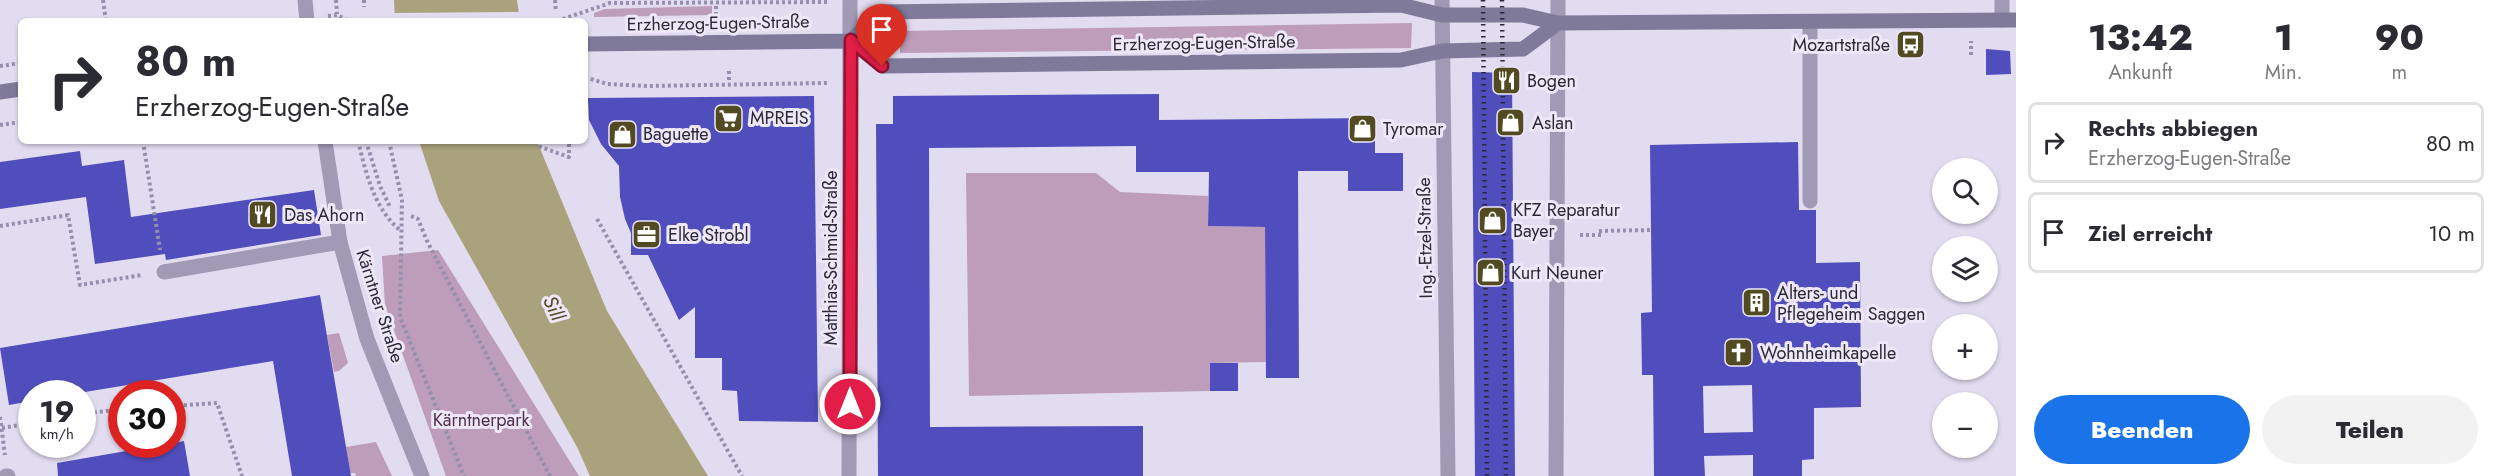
<!DOCTYPE html>
<html lang="de">
<head>
<meta charset="utf-8">
<style>
	body { margin:0; font-family:Jost,sans-serif; background:#f2f2f3; color:#2b2b33; height:100vh; display:flex; flex-direction:column; font-size:22px; white-space:nowrap }
	* { box-sizing:border-box; margin:0 }
	p { font-size:20px; color:#7c7c81 }
	.icon { flex:none; width:33px; height:33px; fill:none; stroke:currentColor; stroke-width:2; stroke-linecap:round; stroke-linejoin:round }
	.map { position:relative; flex:1; overflow:hidden }
	.panel { display:flex; flex-direction:column; background:#fff; width:480px }
	.panel>* { flex:none }
	.banner { position:absolute; left:18px; top:18px; width:570px; height:126px; border-radius:9px; box-shadow:0 2px 4px #0004; background:#fff; color:#2b2b33; overflow:hidden }
	.fabs { position:absolute; left:1932px; top:158px; display:grid; gap:12px }
	.fabs a { display:grid; place-items:center; width:66px; height:66px; border-radius:50%; background:#fff; box-shadow:0 2px 4px #0004; font-size:30px }
	.speed { position:absolute; left:18px; top:380px; display:flex; gap:12px; font-size:30px; font-weight:700; text-align:center }
	.speed>* { display:grid; place-content:center; width:78px; height:78px; border-radius:50%; background:#fff; box-shadow:0 2px 4px #0004; line-height:1 }
	.speed small { font-size:15px; font-weight:400 }
	.speed .limit { border:9px solid #d22; background:#fff; color:#111 }
	.pin { position:absolute; display:grid; place-items:center; width:51px; height:51px; color:#fff; margin:-62px -26px; border-radius:50% 50% 50% 0; rotate:-45deg; box-shadow:0 0 6px #0007 }
	.pin .icon { rotate:45deg }
	.me { position:absolute; width:66px; margin:-33px; rotate:0deg; stroke-linejoin:round; filter:drop-shadow(0 0 4px #0008) }
	.turn { display:flex; align-items:center; gap:21px; height:126px; padding:0 18px; font-size:27px }
	.turn .icon { width:78px; height:78px; stroke-width:2.5 }
	.turn b { display:block; font-size:42px; line-height:51px }
	.eta { display:flex; justify-content:space-evenly; align-items:center; height:102px; text-align:center }
	.eta b { font-size:36px; font-weight:800; line-height:42px }
	.primary-button { display:flex; gap:12px; margin-top:auto; padding:12px 18px }
	.primary-button a { flex:1; height:69px; border-radius:36px; background:#1a73e8; color:#fff; font-size:24px; font-weight:800; line-height:69px; text-align:center }
	.primary-button a+a { background:#f2f2f3; color:#2b2b33 }
	ul { padding:0; list-style:none }
	li { display:flex; align-items:center; gap:18px; height:81px; margin:0 12px 9px; padding:0 6px; border:3px solid #e1e1e2; border-radius:9px }
	li div { flex:1 }
	li b { display:block; font-size:22px }
	li em { font-style:normal }
	main { display:flex; flex:1; min-height:0 }
	.map>svg:first-child { display:block }
	.green { fill:#bd9db9 }
	.water { fill:#aaa27d }
	.pier { fill:#e2dcf0 }
	.building { fill:#504ebc; fill-rule:evenodd }
	.lines { fill:none; stroke-linecap:round; stroke-linejoin:round }
	.path { stroke:#958fad; stroke-width:4; stroke-dasharray:3 3; stroke-linecap:butt }
	.lane { stroke:#a09ab5; stroke-width:15 }
	.street { stroke:#a09ab5; stroke-width:15 }
	.secondary { stroke:#7f7a9a; stroke-width:15 }
	.rail { stroke:#292834; stroke-width:4.5; stroke-dasharray:1.5 4.5; stroke-linecap:butt }
	.route-casing { stroke:#92132f; stroke-width:15 }
	.route { stroke:#e11d48; stroke-width:10 }
	.labels { text-anchor:middle; stroke-width:6; stroke-linejoin:round; paint-order:stroke }
	.street-label { font-size:18px; fill:#292834; stroke:#ede7f8 }
	.poi-label { font-size:18px; fill:#292834; stroke:#ede7f8; text-anchor:start }
	.park-label { font-size:18px; fill:#502e4b; stroke:#ede7f8 }
	.water-label { font-size:20px; font-style:italic; fill:#524b21; stroke:#ede7f8 }
</style>
</head>
<body>
<main>
<div class="map">
<svg width="2016" height="476" viewBox="0 0 2016 476">
	<rect width="100%" height="100%" fill="#e2dcf0"/>
	<path class="green" d="M712 6V15L594 17V13L605 9Z
		M1412 23 1411 48 900 53V31Z
		M966 173H1096L1120 192 1208 196V226L1265 227 1266 362 1210 363V391L969 396Z
		M438 250 579 476H446L385 305 382 256Z
		M339 333 348 363 339 371 334 372 327 335Z
		M376 442 392 476H356L355 473H350L346 447Z"/>
	<path class="water" d="M394 0H517L520 21H395Z
		M419 141H537L607 311 708 476H590L577 447 439 201Z"/>
	<path class="pier" d="M522 12 523 21H392V13Z"/>
	<path class="building" d="M1986 49 2010 51 2011 74 1986 75Z
		M1472 72 1512 73 1515 476H1475Z
		M1159 94V120L1375 118V153H1403V191H1348V171H1298L1299 378H1266L1265 227 1208 226 1209 172H1136V146L929 148 930 427 1143 426V476H878L876 124H893V96Z
		M814 96 818 422 739 421 737 391 722 390V358H695V307L679 320 648 255H631V233L625 219 620 197 619 166 601 144 589 120 588 98Z
		M1798 142 1799 210H1816V263L1860 262 1861 407 1814 408V459L1802 460V476H1753V455L1704 456 1705 476H1654L1653 375H1642L1641 313 1652 312 1650 145ZM1752 385 1753 432 1704 433 1703 386Z
		M80 151 82 166 124 160 131 217 314 190 321 235 166 260 165 254 95 264 86 197 0 209V162Z
		M320 295 351 476H292L273 361 79 393H32V401L9 405 0 348Z
		M1210 363H1238V391H1210Z
		M184 441 190 476H58L57 463Z"/>
	<g class="lines">
		<path class="path" d="M103 0 106 21
			M336 0 337 14
			M364 0V7
			M555 0 556 12
			M716 6V15
			M328 16 337 15 349 21
			M557 21 610 3 829 2
			M1971 55V41
			M0 66 21 63
			M729 71V80
			M585 77 607 84 648 86 828 83
			M0 125 21 122
			M143 141 160 250
			M358 141C366 173 374 209 401 231
			M366 141 380 186 390 207
			M389 141 402 200 400 317 464 476
			M537 141 538 146 569 157V141
			M411 216 418 219 427 241 550 476
			M597 219 742 476
			M0 226 68 215 80 285 142 275
			M1599 231 1651 230
			M1580 235H1604
			M172 406 217 403 242 476
			M82 414 122 409
			M0 417 5 455
			M2 428 32 423"/>
		<path class="lane" d="M1810 22V201
			M164 272 340 242"/>
		<path class="street" d="M305 0 307 21
			M1442 0 1448 476
			M2002 20V0
			M325 141 340 242 367 339 422 476
			M6 476H8
			M849 476 850 0
			M1556 476 1558 0"/>
		<path class="secondary" d="M851 41 880 12 1401 5 1442 15H1523L1558 23 2016 20
			M585 44 851 41 882 66 1401 60 1442 51 1523 49 1558 23
			M0 92 21 89"/>
		<path class="rail" d="M1483 0 1487 476
			M1502 0 1506 476"/>
	</g>
	<g class="lines">
		<defs>
			<path id="route" d="M850 404 851 40 882 66"/>
		</defs>
		<use href="#route" class="route-casing"/>
		<use href="#route" class="route"/>
	</g>
	<defs>
		<symbol id="bus-square" viewBox="-11 -11 22 22"><rect x="-9" y="-9" width="18" height="18" rx="4" fill="#524b21" stroke="#ede7f8"/><path d="M-5-6H5V4H4V6H2V4H-2V6H-4V4H-5ZM-3.5-4V0h7V-4ZM-3.5 1.2v1.5H-2V1.2ZM2 1.2v1.5H3.5V1.2Z" fill="#fff"/></symbol>
		<symbol id="restaurant-square" viewBox="-11 -11 22 22"><rect x="-9" y="-9" width="18" height="18" rx="4" fill="#524b21" stroke="#ede7f8"/><path d="M-5-6h1v4h1v-4h1v4h1v-4h1v5L-1.5 .5V6h-2V.5L-5-1ZM5-6V6H3V1.5H1.5Q1.5-4 5-6Z" fill="#fff"/></symbol>
		<symbol id="supermarket-square" viewBox="-11 -11 22 22"><rect x="-9" y="-9" width="18" height="18" rx="4" fill="#524b21" stroke="#ede7f8"/><path d="M-6-5.5h2.5l.6 2H6L4.5 2H-2.5L-4.4-4H-6ZM-1.5 3.2a1.3 1.3 0 1 0 .1 0ZM3 3.2a1.3 1.3 0 1 0 .1 0Z" fill="#fff"/></symbol>
		<symbol id="shop-square" viewBox="-11 -11 22 22"><rect x="-9" y="-9" width="18" height="18" rx="4" fill="#524b21" stroke="#ede7f8"/><path d="M-5-2.5h2.3a2.7 3.5 0 0 1 5.4 0H5L5.5 6h-11ZM-1.5-2.5h3a1.5 2.3 0 0 0-3 0Z" fill="#fff"/></symbol>
		<symbol id="office-square" viewBox="-11 -11 22 22"><rect x="-9" y="-9" width="18" height="18" rx="4" fill="#524b21" stroke="#ede7f8"/><path d="M-6-3h4V-5.5h4V-3h4V5H-6ZM-1-4.5V-3h2v-1.5ZM-6 0V1H6V0Z" fill="#fff"/></symbol>
		<symbol id="building-square" viewBox="-11 -11 22 22"><rect x="-9" y="-9" width="18" height="18" rx="4" fill="#524b21" stroke="#ede7f8"/><path d="M-4-6H4V6H1V3H-1V6H-4ZM-2.5-4.3h1.7v1.8h-1.7ZM.8-4.3h1.7v1.8H.8ZM-2.5-1h1.7V.8h-1.7ZM.8-1h1.7V.8H.8Z" fill="#fff"/></symbol>
		<symbol id="church-square" viewBox="-11 -11 22 22"><rect x="-9" y="-9" width="18" height="18" rx="4" fill="#524b21" stroke="#ede7f8"/><path d="M-1.2-6h2.4v3.5h3.3v2.4h-3.3V6h-2.4V-.1h-3.3v-2.4h3.3Z" fill="#fff"/></symbol>
	</defs>
	<g fill-rule="evenodd">
		<use href="#bus-square" x="1894" y="28" width="33" height="33"/>
		<use href="#restaurant-square" x="1490" y="64" width="33" height="33"/>
		<use href="#supermarket-square" x="712" y="102" width="33" height="33"/>
		<use href="#shop-square" x="1494" y="106" width="33" height="33"/>
		<use href="#shop-square" x="1346" y="112" width="33" height="33"/>
		<use href="#shop-square" x="606" y="118" width="33" height="33"/>
		<use href="#restaurant-square" x="246" y="198" width="33" height="33"/>
		<use href="#shop-square" x="1476" y="204" width="33" height="33"/>
		<use href="#office-square" x="630" y="218" width="33" height="33"/>
		<use href="#shop-square" x="1474" y="256" width="33" height="33"/>
		<use href="#building-square" x="1740" y="286" width="33" height="33"/>
		<use href="#church-square" x="1722" y="336" width="33" height="33"/>
	</g>
	<g class="labels">
		<g class="street-label">
			<text transform="translate(718 23) rotate(-1)" y="6">Erzherzog-Eugen-Straße</text>
			<text transform="translate(1204 43) rotate(-1)" y="6">Erzherzog-Eugen-Straße</text>
			<text transform="translate(1425 238) rotate(-91)" y="6">Ing.-Etzel-Straße</text>
			<text transform="translate(831 258) rotate(-90)" y="6">Matthias-Schmid-Straße</text>
			<text transform="translate(380 306) rotate(72)" y="6">Kärntner Straße</text>
		</g>
		<g class="poi-label">
			<text x="1890" y="51" text-anchor="end">Mozartstraße</text>
			<text x="1527" y="87">Bogen</text>
			<text x="750" y="124">MPREIS</text>
			<text x="1532" y="129">Aslan</text>
			<text x="1383" y="135">Tyromar</text>
			<text x="643" y="140">Baguette</text>
			<text x="1513" y="216">KFZ Reparatur<tspan x="1513" dy="21">Bayer</tspan></text>
			<text x="284" y="221">Das Ahorn</text>
			<text x="668" y="241">Elke Strobl</text>
			<text x="1511" y="279">Kurt Neuner</text>
			<text x="1777" y="299">Alters- und<tspan x="1777" dy="21">Pflegeheim Saggen</tspan></text>
			<text x="1760" y="359">Wohnheimkapelle</text>
		</g>
		<g class="park-label">
			<text x="481" y="426">Kärntnerpark</text>
		</g>
		<g class="water-label">
			<text transform="translate(554 308) rotate(65)" y="7">Sill</text>
		</g>
	</g>
</svg>
<div class="fabs">
<a><svg class="icon" aria-label="search" viewBox="0 0 24 24"><circle cx="10" cy="10" r="6"/><path d="M15 15l6 6"/></svg></a>
<a><svg class="icon" aria-label="layers" viewBox="0 0 24 24"><path d="M12 4l9 5-9 5-9-5zM3 14l9 5 9-5"/></svg></a>
<a>+</a>
<a>−</a>
</div>
<div class="speed"><div>19<small>km/h</small></div><div class="limit">30</div></div>
<div class="pin" style="left:882px;top:66px;background:#d93025"><svg class="icon" aria-label="arrive" viewBox="0 0 24 24"><path d="M6 21V4h12l-3 4 3 4H6"/></svg></div>
<svg class="me" style="left:850px;top:404px" viewBox="-20 -20 40 40"><circle r="17" fill="#e11d48" stroke="#fff" stroke-width="3"/><path d="M0-11L8 9 0 5-8 9z" fill="#fff"/></svg>
<div class="banner">
<div class="turn"><svg class="icon" aria-label="right" viewBox="0 0 24 24"><path d="M7 20v-9h11M14 6l5 5-5 5"/></svg><div><b>80 m</b>Erzherzog-Eugen-Straße</div></div>
</div>
</div>
<section class="panel">
<div class="eta">
<div><b>13:42</b><p>Ankunft</p></div>
<div><b>1</b><p>Min.</p></div>
<div><b>90</b><p>m</p></div>
</div>
<ul>
<li><svg class="icon" aria-label="right" viewBox="0 0 24 24"><path d="M7 20v-9h11M14 6l5 5-5 5"/></svg><div><b>Rechts abbiegen</b><p>Erzherzog-Eugen-Straße</p></div><em>80 m</em></li>
<li><svg class="icon" aria-label="arrive" viewBox="0 0 24 24"><path d="M6 21V4h12l-3 4 3 4H6"/></svg><div><b>Ziel erreicht</b></div><em>10 m</em></li>
</ul>
<div class="primary-button"><a>Beenden</a><a>Teilen</a></div>
</section>
</main>
</body>
</html>
